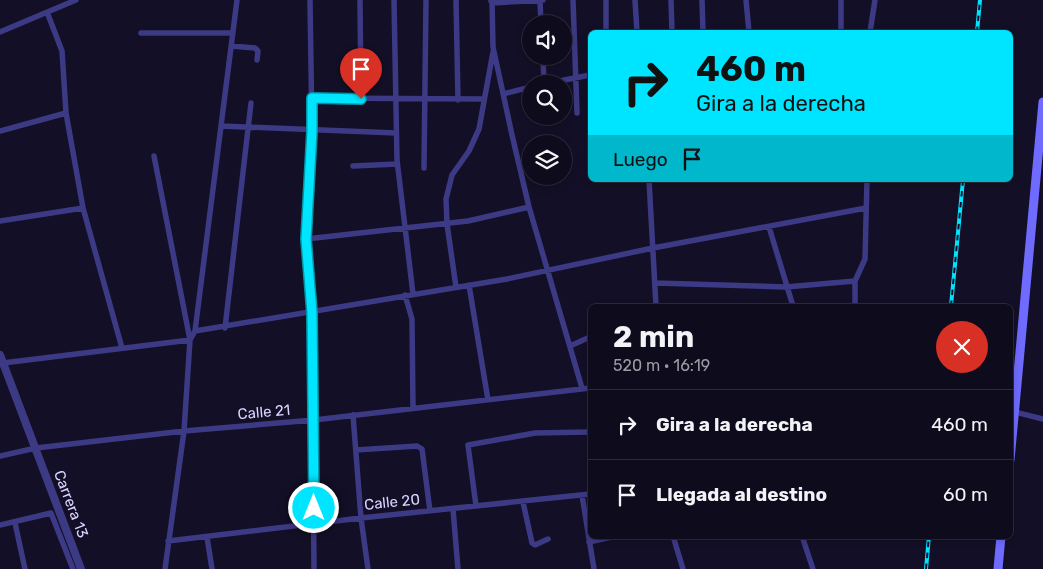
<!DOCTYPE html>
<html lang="es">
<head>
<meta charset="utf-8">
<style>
	body { margin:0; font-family:Rubik,sans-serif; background:#1c1929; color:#f1f3f6; height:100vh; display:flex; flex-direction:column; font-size:19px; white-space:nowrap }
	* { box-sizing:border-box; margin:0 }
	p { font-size:16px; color:#9b9ba3 }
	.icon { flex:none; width:28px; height:28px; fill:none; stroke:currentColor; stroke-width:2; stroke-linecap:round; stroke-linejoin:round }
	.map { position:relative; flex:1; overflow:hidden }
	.drawer { position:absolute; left:588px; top:304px; width:425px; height:235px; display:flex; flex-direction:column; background:#0e0b1c; border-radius:8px; box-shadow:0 2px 8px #0003,0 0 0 1px #2e2b3b }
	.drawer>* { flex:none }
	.banner { position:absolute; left:588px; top:30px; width:425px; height:152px; border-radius:8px; box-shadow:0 2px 8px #0003,0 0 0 1px #2e2b3b; background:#00e5ff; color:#111; overflow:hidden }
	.buttons { position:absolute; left:522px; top:15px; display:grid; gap:10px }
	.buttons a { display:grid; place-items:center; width:50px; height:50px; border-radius:50%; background:#0e0b1c; box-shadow:0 2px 8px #0003,0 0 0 1px #2e2b3b; font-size:25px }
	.pin { position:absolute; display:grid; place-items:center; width:42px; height:42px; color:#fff; margin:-51px -21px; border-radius:50% 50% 50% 0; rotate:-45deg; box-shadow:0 0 5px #0007 }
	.pin .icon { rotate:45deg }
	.me { position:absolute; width:55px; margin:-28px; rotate:0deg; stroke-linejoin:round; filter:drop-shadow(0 0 4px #0008) }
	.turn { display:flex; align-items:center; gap:18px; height:105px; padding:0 25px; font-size:22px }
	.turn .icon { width:65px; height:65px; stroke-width:2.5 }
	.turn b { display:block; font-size:35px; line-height:42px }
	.then { display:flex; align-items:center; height:48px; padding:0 25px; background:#0003; gap:10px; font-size:19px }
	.round { display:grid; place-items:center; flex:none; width:52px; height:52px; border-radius:26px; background:#1c1929 }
	.summary { display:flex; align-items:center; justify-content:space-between; height:85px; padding:0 25px }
	h1 { font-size:30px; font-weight:700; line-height:38px }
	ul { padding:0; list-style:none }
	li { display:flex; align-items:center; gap:15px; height:70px; padding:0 25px; border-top:1px solid #2e2b3b }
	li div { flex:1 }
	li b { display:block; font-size:19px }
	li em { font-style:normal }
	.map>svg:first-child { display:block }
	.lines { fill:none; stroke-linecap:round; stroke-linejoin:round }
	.minor { stroke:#3d3a85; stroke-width:5.5 }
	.tertiary { stroke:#3d3a85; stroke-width:8 }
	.secondary { stroke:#6f6bff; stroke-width:9 }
	.rail-casing { stroke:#00e5ff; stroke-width:4 }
	.rail { stroke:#130f26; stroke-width:2; stroke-dasharray:5.5; stroke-linecap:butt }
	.route-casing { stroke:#0095a6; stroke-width:12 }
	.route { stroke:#00e5ff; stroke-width:9 }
	.labels { text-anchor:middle; stroke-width:5; stroke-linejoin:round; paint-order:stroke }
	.street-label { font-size:15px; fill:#d9d4ff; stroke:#130f26 }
</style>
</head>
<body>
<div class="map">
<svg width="1043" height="569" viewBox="0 0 1043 569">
	<rect width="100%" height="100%" fill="#130f26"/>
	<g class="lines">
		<path class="minor" d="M310 0 312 131 306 239 312 313 314 569
			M360 0 361 99
			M394 0 397 160 413 294
			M456 0 458 100
			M492 0 493 47 512 135 529 207 582 388
			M540 0 541 24
			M573 0 577 113
			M606 0V32
			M635 0 637 32
			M671 0 672 32
			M702 0 703 32
			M746 0 749 32
			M491 1 492 3 543 0
			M47 12 62 51 66 113 83 208 122 348
			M0 32 76 0
			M841 32V0
			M870 32 875 0
			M141 33H233
			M231 46 255 48 258 51 257 60
			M543 56V57L544 84 590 75
			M503 94 531 87
			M312 98 484 99
			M547 116V121
			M221 126 396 133
			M0 131 66 113
			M154 156 190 340 184 431 165 569
			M353 166 397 164
			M424 168 426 0
			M649 180 656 306
			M0 221 83 208
			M769 227 793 306
			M306 239 468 221 529 207
			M655 283 786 287 855 281
			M469 285 488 400
			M456 287 447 224 446 199 452 175 469 151 479 129 493 52
			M405 295 412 319 413 408
			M855 306V281L865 259 867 180
			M225 328 251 103
			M195 331 237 0
			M570 346 590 337
			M3 363 190 340 195 331 507 279 653 248 866 208
			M1015 412 1043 419
			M353 415 361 518 368 569
			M356 450 417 446 422 449 430 511
			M0 456 36 448 184 431 314 420 590 388
			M582 495 594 569
			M523 502 532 543 535 545 548 539
			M476 506 468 445 535 433 590 432
			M453 509 458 569
			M15 523 25 569
			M0 525 51 513 73 569
			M673 536 683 569
			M802 536 813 569
			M207 537 212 569
			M168 541 361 518 590 494
			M589 542 616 536"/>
		<path class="tertiary" d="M0 355 81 569"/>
		<path class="secondary" d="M1010 460 1043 102
			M998 569 1001 536"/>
		<defs>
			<path id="rail" d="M977 32 980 0
				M951 306 963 180
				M926 569 929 536"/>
		</defs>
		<use href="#rail" class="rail-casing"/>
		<use href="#rail" class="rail"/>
	</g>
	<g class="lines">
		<defs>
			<path id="route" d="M314 508 312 313 306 239 312 131V98L361 99"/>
		</defs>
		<use href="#route" class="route-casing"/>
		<use href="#route" class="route"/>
	</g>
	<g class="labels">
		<g class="street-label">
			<text transform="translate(264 412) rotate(-5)" y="5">Calle 21</text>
			<text transform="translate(392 502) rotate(-6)" y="5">Calle 20</text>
			<text transform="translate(71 504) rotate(69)" y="5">Carrera 13</text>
		</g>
	</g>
</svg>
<div class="buttons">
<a><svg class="icon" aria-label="sound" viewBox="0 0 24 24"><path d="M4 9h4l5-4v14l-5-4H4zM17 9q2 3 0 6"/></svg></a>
<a><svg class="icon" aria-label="search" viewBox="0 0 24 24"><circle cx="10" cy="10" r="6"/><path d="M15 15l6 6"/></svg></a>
<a><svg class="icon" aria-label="layers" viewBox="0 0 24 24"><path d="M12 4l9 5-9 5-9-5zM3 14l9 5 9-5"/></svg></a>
</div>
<div class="pin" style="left:361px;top:99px;background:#d93025"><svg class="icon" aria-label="arrive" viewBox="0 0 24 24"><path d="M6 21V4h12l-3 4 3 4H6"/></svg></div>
<svg class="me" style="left:314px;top:508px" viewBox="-20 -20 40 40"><circle r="17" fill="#00e5ff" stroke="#fff" stroke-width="3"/><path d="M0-11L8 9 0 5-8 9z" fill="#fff"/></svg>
<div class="banner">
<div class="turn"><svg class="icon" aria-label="right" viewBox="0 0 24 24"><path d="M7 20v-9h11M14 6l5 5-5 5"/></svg><div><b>460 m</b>Gira a la derecha</div></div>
<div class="then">Luego<svg class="icon" aria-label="arrive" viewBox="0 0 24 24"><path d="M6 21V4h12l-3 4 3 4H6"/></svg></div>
</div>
<section class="drawer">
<div class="summary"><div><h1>2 min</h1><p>520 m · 16:19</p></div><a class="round" style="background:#d93025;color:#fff"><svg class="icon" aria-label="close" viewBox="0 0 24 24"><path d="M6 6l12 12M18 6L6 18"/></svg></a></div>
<ul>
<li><svg class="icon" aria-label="right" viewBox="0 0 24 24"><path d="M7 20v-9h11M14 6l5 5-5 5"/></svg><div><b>Gira a la derecha</b></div><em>460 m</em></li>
<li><svg class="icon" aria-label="arrive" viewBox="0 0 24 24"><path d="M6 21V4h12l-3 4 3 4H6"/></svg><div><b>Llegada al destino</b></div><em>60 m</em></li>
</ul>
</section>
</div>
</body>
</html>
